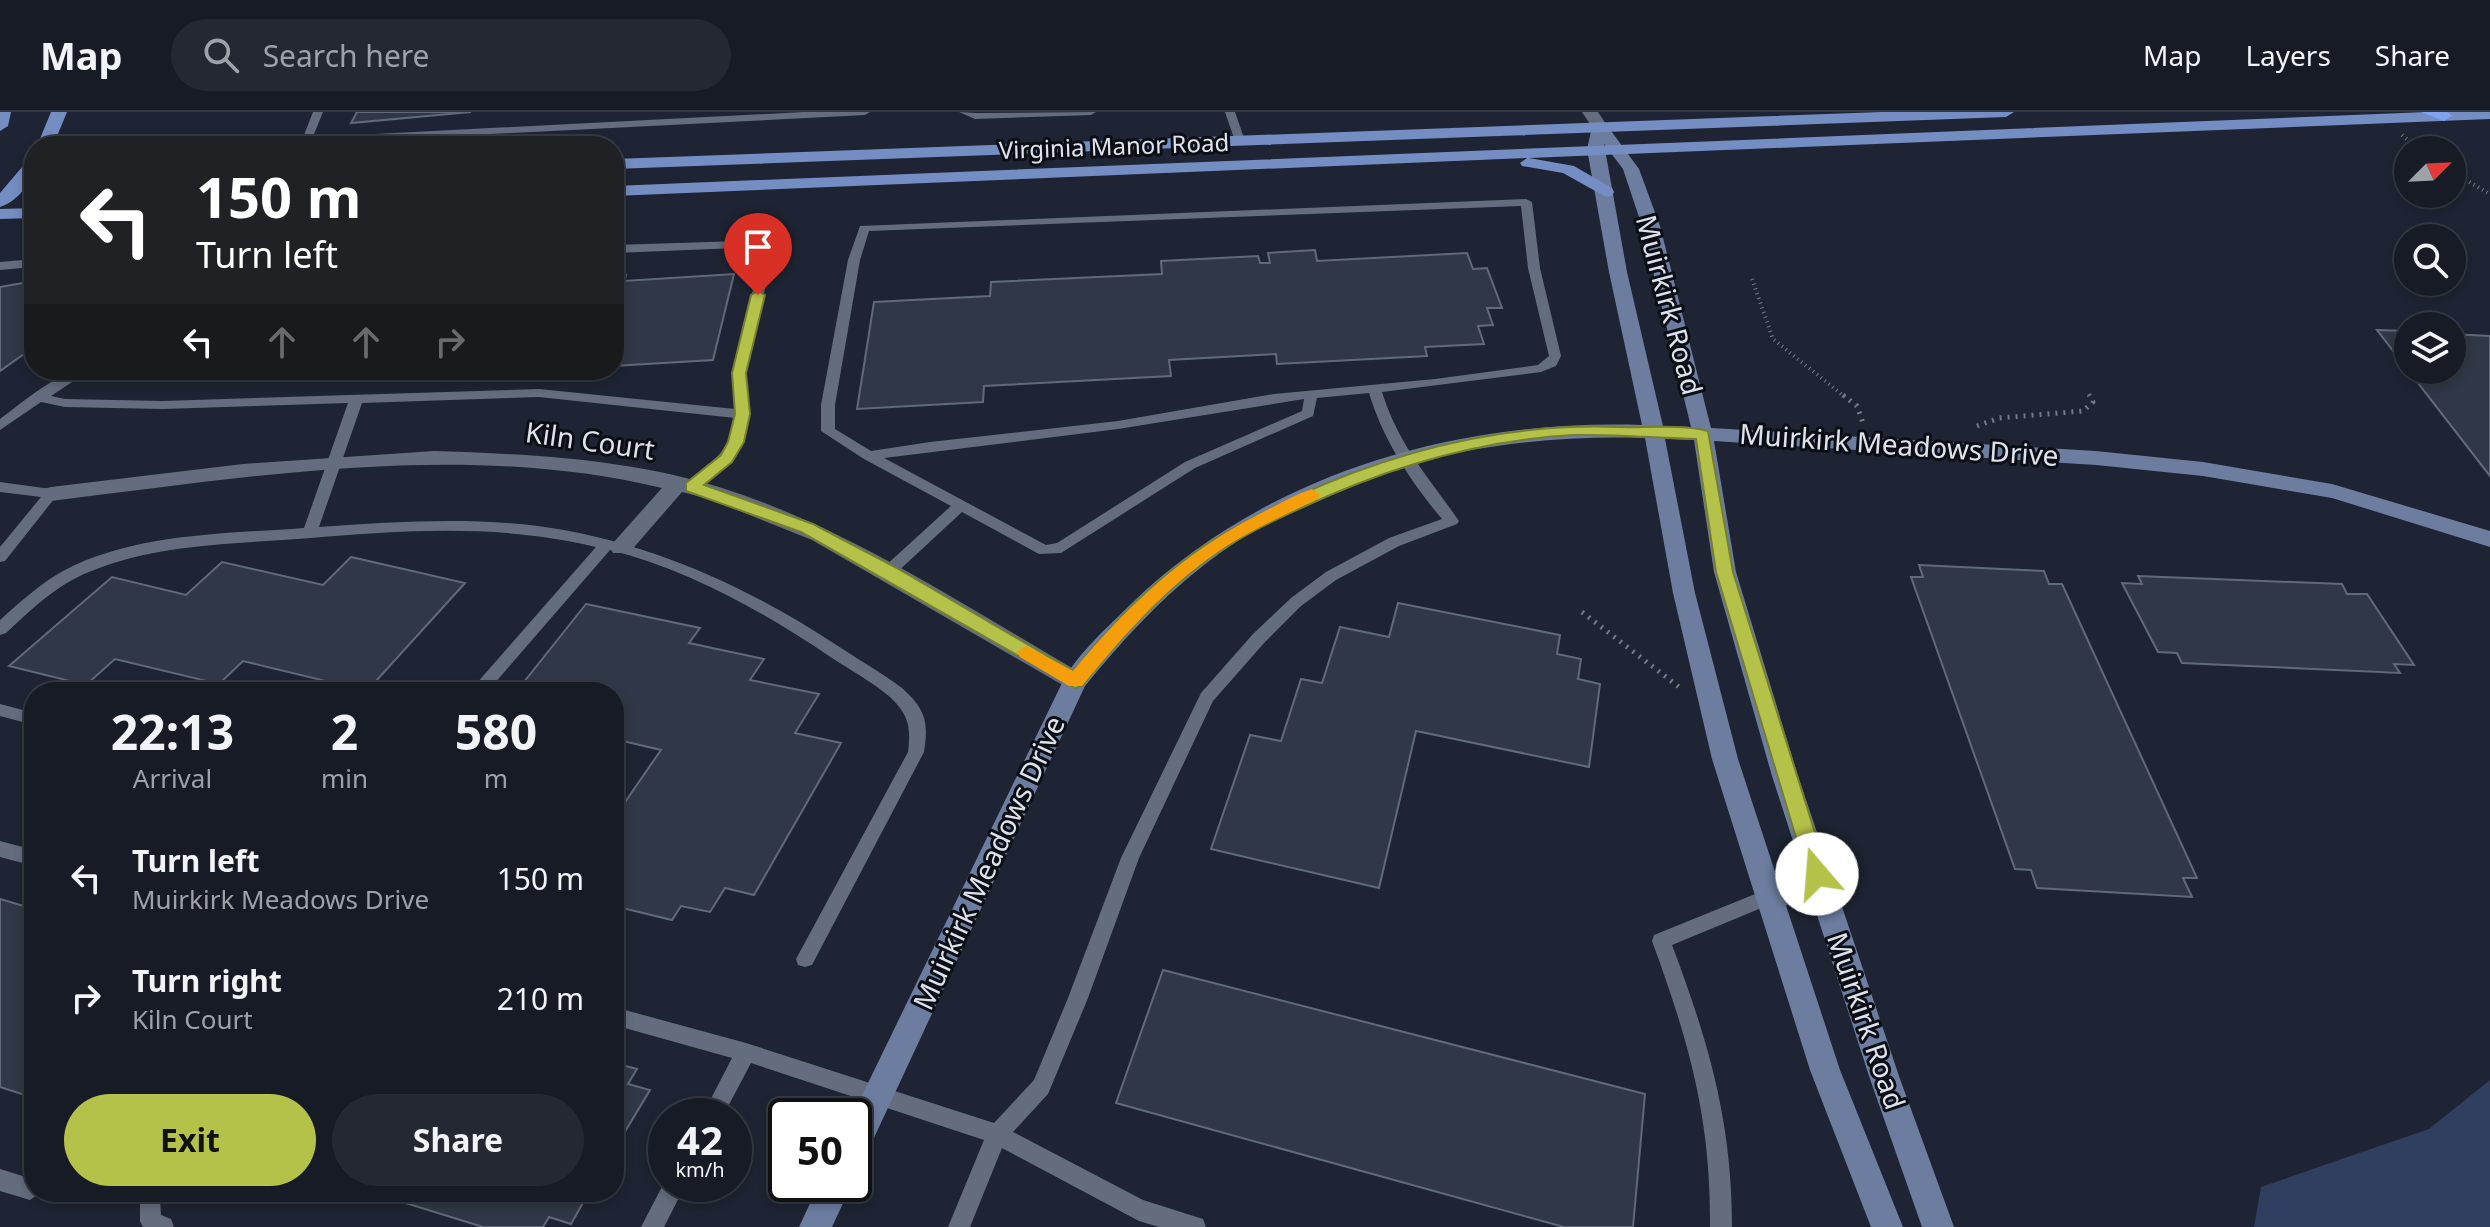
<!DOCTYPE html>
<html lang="en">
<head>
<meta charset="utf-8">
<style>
	body { margin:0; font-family:"Noto Sans",sans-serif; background:#232832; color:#f1f3f6; height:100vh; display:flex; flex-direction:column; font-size:30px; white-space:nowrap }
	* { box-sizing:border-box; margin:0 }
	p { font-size:26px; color:#9ea1a7 }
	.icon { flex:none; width:44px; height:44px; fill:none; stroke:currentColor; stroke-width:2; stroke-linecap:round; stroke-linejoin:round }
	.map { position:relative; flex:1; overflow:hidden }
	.drawer { position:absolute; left:24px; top:570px; width:600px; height:520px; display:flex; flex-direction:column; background:#161b26; border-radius:32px; box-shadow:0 4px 12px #0003,0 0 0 2px #353943 }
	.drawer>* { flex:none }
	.top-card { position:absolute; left:24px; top:24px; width:600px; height:244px; border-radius:32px; box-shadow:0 4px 12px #0003,0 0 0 2px #353943; background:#202124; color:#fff; overflow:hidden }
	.needle { width:52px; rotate:66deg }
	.tools { position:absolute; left:2394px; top:24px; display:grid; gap:16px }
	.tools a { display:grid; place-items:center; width:72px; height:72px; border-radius:50%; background:#161b26; box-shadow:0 4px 12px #0003,0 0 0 2px #353943; font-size:40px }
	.speed { position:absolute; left:648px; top:986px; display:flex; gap:16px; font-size:40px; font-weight:700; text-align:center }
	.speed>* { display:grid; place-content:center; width:104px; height:104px; border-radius:50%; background:#161b26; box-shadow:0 4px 12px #0003,0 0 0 2px #353943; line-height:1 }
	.speed small { font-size:20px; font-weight:400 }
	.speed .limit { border:4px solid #111; border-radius:12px; background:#fff; color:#111 }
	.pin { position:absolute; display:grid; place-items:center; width:68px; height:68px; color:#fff; margin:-82px -34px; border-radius:50% 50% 50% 0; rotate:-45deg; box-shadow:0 0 8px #0007 }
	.pin .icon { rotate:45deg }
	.me { position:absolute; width:88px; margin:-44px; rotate:342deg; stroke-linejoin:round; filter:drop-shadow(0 0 6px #0008) }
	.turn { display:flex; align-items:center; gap:28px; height:168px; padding:0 40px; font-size:36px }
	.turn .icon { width:104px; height:104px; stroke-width:2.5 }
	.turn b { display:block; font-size:56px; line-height:68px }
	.lanes { display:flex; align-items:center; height:76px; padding:0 40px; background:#0003; justify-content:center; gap:40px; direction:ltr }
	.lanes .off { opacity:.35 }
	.eta { display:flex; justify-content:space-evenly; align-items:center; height:136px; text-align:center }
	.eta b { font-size:48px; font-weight:700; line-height:56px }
	.primary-button { display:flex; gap:16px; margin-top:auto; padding:16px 40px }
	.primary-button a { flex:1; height:92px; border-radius:48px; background:#b5c249; color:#111; font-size:32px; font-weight:700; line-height:92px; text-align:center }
	.primary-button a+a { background:#232832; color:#f1f3f6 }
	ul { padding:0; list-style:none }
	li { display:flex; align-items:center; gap:24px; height:120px; padding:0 40px }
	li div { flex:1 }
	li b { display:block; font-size:30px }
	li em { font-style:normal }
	header { display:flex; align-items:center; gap:48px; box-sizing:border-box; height:112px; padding:0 40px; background:#161b26; border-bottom:2px solid #353943 }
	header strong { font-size:38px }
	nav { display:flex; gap:44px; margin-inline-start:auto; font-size:28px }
	.search { width:560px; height:72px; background:#232832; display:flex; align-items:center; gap:20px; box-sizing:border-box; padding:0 28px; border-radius:44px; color:#9ea1a7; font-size:30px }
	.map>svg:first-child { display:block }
	.green { fill:#303f5f }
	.building { fill:#303847; stroke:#61697a; stroke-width:2 }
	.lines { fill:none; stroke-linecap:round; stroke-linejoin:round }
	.path-far1 { stroke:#757a87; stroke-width:4; stroke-dasharray:1 4; stroke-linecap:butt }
	.path { stroke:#757a87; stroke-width:5; stroke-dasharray:2 6; stroke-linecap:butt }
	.lane { fill:#646d7e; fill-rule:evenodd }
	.street { fill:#646d7e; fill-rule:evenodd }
	.secondary { fill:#6c7da0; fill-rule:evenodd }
	.primary { fill:#748dc3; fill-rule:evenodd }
	.highway { fill:#7fa3f1; fill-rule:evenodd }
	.route { fill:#b5c249; stroke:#767e2f; stroke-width:2 }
	.slow { fill:#f59e0b }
	.labels { text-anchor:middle; stroke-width:6; stroke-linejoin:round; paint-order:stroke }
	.far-street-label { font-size:24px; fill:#dee2ec; stroke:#0b0e14 }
	.street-label { font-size:28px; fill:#dee2ec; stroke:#0b0e14 }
</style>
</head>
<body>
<header>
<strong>Map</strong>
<div class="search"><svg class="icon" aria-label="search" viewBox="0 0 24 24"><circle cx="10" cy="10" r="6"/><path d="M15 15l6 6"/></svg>Search here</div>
<nav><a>Map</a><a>Layers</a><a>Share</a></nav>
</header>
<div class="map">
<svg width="2490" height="1115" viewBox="0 0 2490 1115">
	<rect width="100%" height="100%" fill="#1e2433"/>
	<path class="green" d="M2490 968V1115H2254L2261 1075 2429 1017Z"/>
	<path class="building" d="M357 0H471L351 11Z
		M1315 138 1317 149 1467 141 1473 157 1487 156 1502 196H1487L1493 213 1478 214 1484 232 1425 235 1427 244 1277 252 1276 242 1169 248 1171 264 984 274 983 290 857 297 874 190 990 184 991 170 1162 162 1161 149 1258 144 1260 151H1270L1268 141Z
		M734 162 713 248 614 254V163H626L624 169Z
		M34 169V235L0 259V175Z
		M2377 218 2408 219V258H2452V222L2490 224V364Z
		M254 258H359L357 262 248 268Z
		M351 445 465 471 367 579 243 549 219 572 115 547 86 573 9 554 112 465 186 483 222 450 323 473Z
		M1919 453 2044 459 2049 472H2062L2197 766H2183L2192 785 2037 776 2031 758 2015 757 1911 465H1923Z
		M2138 464 2342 472 2347 482H2367L2414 553 2394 552 2400 561 2182 551 2177 541 2158 540 2122 471 2142 472Z
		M1398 491 1560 523 1557 542 1581 547 1578 567 1600 572 1589 655 1416 619 1379 776 1211 737 1250 623 1281 629 1301 567 1322 571 1340 515 1389 525Z
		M586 492 700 516 689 531 764 547 750 568 819 582 795 621 841 631 754 783 725 776 710 800 681 794 672 808 614 794V706L661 638 614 627V580H516Z
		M0 787 34 797V986L0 975Z
		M1163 858 1645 982 1633 1115H1564L1116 991Z
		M614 951 637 957 628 972 650 978 614 1038Z
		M370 1080H589L571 1112 549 1105 543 1115H483Z"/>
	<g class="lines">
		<path class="path-far1" d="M2402 23 2420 38
			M2452 60 2490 82
			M1752 167 1773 227 1845 285
			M2089 282 2090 285"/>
		<path class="path" d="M1843 283 1857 294 1864 314
			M1977 314 1999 306 2083 299 2093 290 2089 283
			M1582 500 1679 575"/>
		<path class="lane" d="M313 0H323L314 22 317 25 804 0H870L865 3 314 31 304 23Z
			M959 0 976 1 1096 0 1091 3 975 7Z
			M1225 0H1235L1245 29 1244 31 1235 29Z
			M1526 87 1532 90 1540 156 1561 244 1556 254 1541 260 1382 280C1399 334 1428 364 1459 409L1457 412 1399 434 1336 468 1301 494 1265 530 1213 589 1139 746 1088 886 1048 982 1013 1020 1143 1088 1203 1107 1206 1115H1159L1139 1109 1002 1036 970 1115H948L984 1028 751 951 723 1004H702L732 946 614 913V895L746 931 994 1011 1034 968 1068 886 1121 746 1201 581 1253 522 1291 486 1326 460 1389 426 1442 407C1411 370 1383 328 1369 281L1317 286 1313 304 1195 356 1061 441 1039 442 962 400 894 463H884L882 459 884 455 951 394 864 347 821 319V293L848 148 860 114ZM1521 94 1528 156 1549 244 1538 253 1435 267 1274 282 1118 309 930 330 871 339 835 317V293L860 148 869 119ZM1304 287 1302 299 1185 350 1057 431 1046 433 884 346 1118 317Z
			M770 128 776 131 745 261 749 302 743 330 731 349 697 378 692 380 685 375C711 343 724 353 735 306L539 285 362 291 319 415C392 410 466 405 538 414 649 429 749 475 841 536 861 549 882 561 902 576 925 597 929 609 924 640L812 853 805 855 798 853 796 847 908 640C911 615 909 603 890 585 871 569 850 558 829 544 762 499 689 458 610 438L487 580H469L596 435C503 412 405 418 311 426 237 432 158 431 89 460 56 473 31 498 6 521L0 523V508C20 490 40 472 63 459 135 421 226 422 304 416L348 291 163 297 65 295 41 290 0 318V307C26 288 58 258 90 258L51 284 65 287 163 289 539 277 735 297 733 261 763 135 614 141V133Z
			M34 147V155L0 158V150Z
			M0 370 51 377 58 382 5 449 0 450V435L41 385 0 380Z
			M0 592 34 601V613L0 604Z
			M0 729 34 738V754L0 745Z
			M1770 776 1825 779 1831 781 1834 787 1831 793 1825 795 1771 792 1672 833C1709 931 1732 1010 1732 1115H1710C1711 1006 1689 930 1652 829L1654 823Z
			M0 1057 26 1065 34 1061V1080H41L30 1088 0 1079Z
			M666 1067V1072H686L664 1115H641Z
			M140 1080H163L160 1087 161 1103 171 1107 174 1115H143L140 1109Z"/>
		<path class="street" d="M1582 0H1598L1608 15 1600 20 1594 18Z
			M434 339C531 342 629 347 722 376 849 416 968 496 1084 563L1087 569 1084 575 1075 578 1066 575 812 428 710 387 682 380 629 441H613L610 436 613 431 662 376C462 328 252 365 51 389L43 387 40 382 43 377 51 375 243 352Z"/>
		<path class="secondary" d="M1600 10 1606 12 1639 57 1660 114 1711 316 2096 339 2203 350 2332 372 2490 419V435L2332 386 2203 364 2096 353 1714 329 1736 460 1798 664 1900 967 1954 1115H1922L1870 967 1772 664 1714 460 1694 328 1665 327 1695 481 1738 647 1840 958 1903 1115H1871L1810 958 1712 647 1673 481 1645 326C1491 321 1328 356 1204 453 1159 488 1121 530 1085 574L865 1045 854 1049 852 1004 1063 569C1078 541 1108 515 1131 492 1266 361 1457 307 1642 313L1609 160 1587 37 1592 15ZM1604 32 1623 57 1642 114 1691 315 1663 314 1627 160Z
			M819 1072H852L832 1115H799Z"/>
		<path class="primary" d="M0 0H11L8 14 0 19Z
			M51 0H67L53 34H37Z
			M1882 0H2014L2006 5 614 57V47Z
			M2426 0H2490V7L1529 46 1574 54 1612 76 1614 80 1612 84 1606 85 1563 61 1522 54 1520 51 1527 46 614 84V74Z
			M34 46C34 67 21 88 0 95V81L28 48Z
			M34 96V106L0 107V97Z"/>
		<path class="highway" d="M2421 0H2447L2452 4 2444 9Z"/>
	</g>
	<path class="route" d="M758 179 765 183 746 261 750 302 744 330 732 350 704 373 813 412 895 455 1073 559C1109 515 1148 474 1194 441 1226 418 1260 402 1295 385 1397 338 1504 311 1617 315 1646 316 1680 312 1708 319L1733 460 1828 762 1825 769 1817 771 1810 769 1807 762 1716 460 1696 327C1656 326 1614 322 1574 323 1477 328 1388 355 1301 396 1268 411 1235 427 1206 449 1158 485 1119 528 1082 574L1075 576 801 420 686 379V371L721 343 728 330 735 302 732 261 751 183Z"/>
	<path class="slow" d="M1312 377 1320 383 1317 387C1292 400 1265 411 1240 426 1178 461 1127 519 1082 574H1069L1020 545 1017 540 1026 534 1073 559C1129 492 1188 437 1267 398 1281 391 1296 382 1312 377Z"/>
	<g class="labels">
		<g class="far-street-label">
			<text transform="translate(1114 35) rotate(-2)" y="8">Virginia Manor Road</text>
		</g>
		<g class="street-label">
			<text transform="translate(1669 193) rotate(75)" y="10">Muirkirk Road</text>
			<text transform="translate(590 329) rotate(8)" y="10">Kiln Court</text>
			<text transform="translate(1899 333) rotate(4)" y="10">Muirkirk Meadows Drive</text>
			<text transform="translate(989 751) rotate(-65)" y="10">Muirkirk Meadows Drive</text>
			<text transform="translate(1866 909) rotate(71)" y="10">Muirkirk Road</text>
		</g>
	</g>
</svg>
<div class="tools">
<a><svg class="needle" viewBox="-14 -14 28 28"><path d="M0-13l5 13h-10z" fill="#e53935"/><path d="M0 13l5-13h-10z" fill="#9ea1a7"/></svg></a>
<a><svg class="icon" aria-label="search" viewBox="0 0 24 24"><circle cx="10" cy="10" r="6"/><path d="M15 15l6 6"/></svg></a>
<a><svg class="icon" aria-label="layers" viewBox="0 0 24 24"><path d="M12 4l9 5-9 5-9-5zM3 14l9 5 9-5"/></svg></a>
</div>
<div class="speed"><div>42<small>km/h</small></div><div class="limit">50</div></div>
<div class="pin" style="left:758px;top:183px;background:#d93025"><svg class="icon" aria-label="arrive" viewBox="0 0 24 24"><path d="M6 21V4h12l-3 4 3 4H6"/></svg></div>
<svg class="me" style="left:1817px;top:762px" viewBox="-20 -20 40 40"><circle r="19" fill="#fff"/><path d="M0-13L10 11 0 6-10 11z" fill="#b5c249"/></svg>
<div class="top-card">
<div class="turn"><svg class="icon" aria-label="left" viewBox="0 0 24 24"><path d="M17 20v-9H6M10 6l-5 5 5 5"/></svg><div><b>150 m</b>Turn left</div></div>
<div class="lanes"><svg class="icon" aria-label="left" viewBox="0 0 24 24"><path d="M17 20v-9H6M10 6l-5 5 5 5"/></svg><svg class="icon off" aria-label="ahead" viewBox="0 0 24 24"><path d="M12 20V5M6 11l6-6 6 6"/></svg><svg class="icon off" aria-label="ahead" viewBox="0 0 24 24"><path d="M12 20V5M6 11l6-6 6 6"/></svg><svg class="icon off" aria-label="right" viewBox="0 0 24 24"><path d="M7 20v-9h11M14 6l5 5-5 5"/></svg></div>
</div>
<section class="drawer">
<div class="eta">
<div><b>22:13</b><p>Arrival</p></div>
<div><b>2</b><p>min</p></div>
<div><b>580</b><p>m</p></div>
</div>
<ul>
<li><svg class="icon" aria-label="left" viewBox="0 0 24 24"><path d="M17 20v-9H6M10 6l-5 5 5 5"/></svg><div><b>Turn left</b><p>Muirkirk Meadows Drive</p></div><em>150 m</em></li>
<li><svg class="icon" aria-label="right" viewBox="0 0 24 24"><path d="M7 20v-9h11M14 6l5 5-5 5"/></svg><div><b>Turn right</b><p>Kiln Court</p></div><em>210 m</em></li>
</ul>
<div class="primary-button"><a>Exit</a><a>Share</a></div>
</section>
</div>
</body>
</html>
